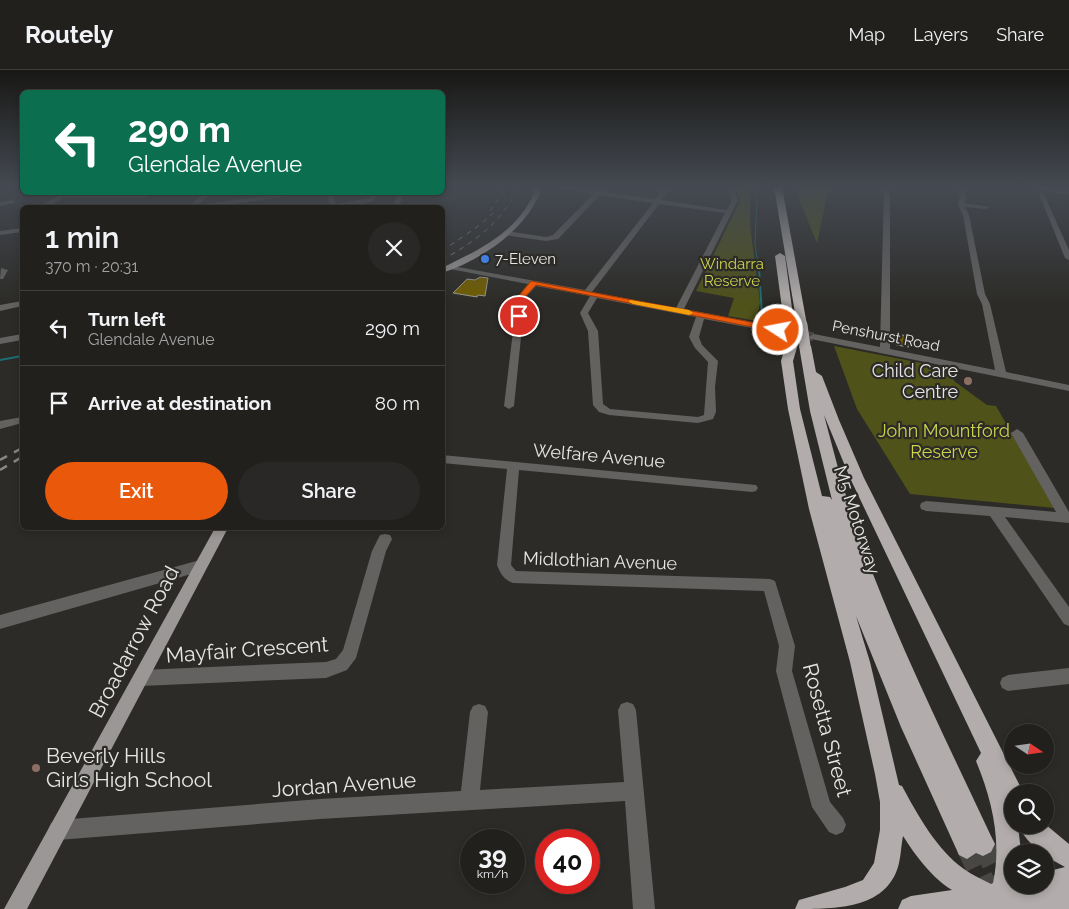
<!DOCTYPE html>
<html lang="en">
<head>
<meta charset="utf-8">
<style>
	body { margin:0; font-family:Raleway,sans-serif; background:#292826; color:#f1f3f6; height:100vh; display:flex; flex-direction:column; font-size:19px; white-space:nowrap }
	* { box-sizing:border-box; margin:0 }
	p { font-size:16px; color:#a2a3a4 }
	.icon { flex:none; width:28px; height:28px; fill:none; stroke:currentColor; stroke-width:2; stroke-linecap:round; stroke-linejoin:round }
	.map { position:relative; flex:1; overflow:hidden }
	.drawer { position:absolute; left:20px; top:135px; width:425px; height:325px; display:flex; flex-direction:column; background:#21201d; border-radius:8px; box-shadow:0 2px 8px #0003,0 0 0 1px #3e3e3b }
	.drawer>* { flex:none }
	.guide { position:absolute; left:20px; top:20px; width:425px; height:105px; border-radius:8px; box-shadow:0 2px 8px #0003,0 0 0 1px #3e3e3b; background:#0b6e4f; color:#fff; overflow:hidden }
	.needle { width:32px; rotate:103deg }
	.tools { position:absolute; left:1004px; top:654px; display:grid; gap:10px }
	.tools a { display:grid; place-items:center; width:50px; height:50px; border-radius:50%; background:#21201d; box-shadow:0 2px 8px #0003,0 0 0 1px #3e3e3b; font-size:25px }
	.speed { position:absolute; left:460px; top:759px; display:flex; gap:10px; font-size:25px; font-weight:700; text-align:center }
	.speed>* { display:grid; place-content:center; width:65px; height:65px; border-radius:50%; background:#21201d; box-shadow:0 2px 8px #0003,0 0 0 1px #3e3e3b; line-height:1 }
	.speed small { font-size:12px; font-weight:400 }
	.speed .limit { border:8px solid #d22; background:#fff; color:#111 }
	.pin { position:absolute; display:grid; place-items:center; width:42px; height:42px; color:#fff; margin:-21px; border:2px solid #fff; border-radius:50%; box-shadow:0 1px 5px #0007 }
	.me { position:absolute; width:55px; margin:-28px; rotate:281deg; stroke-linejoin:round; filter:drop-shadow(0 0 4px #0008) }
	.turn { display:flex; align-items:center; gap:18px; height:105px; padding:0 25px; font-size:22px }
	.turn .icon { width:65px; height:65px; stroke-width:2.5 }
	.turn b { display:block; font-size:35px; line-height:42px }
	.round { display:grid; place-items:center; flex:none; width:52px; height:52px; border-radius:26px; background:#292826 }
	.overview { display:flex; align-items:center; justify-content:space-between; height:85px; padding:0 25px }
	h1 { font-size:30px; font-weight:600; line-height:38px }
	.cta { display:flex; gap:10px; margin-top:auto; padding:10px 25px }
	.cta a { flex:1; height:58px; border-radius:30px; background:#ea580c; color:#fff; font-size:20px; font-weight:600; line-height:58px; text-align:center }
	.cta a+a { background:#292826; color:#f1f3f6 }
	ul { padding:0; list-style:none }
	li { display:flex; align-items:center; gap:15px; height:75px; padding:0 25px; border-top:1px solid #3e3e3b }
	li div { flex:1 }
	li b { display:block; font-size:19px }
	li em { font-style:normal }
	header { display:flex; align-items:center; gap:30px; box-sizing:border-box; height:70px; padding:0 25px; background:#21201d; border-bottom:1px solid #3e3e3b }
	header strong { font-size:24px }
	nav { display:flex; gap:28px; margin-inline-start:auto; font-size:18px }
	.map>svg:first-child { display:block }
	.green { fill:#4f5219 }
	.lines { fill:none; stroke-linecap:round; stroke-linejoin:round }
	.stream-far1 { stroke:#1c6e73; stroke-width:1 }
	.stream { stroke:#1c6e73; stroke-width:2 }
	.building { fill:#715e00; stroke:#9b9a95 }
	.minor-tunnel { stroke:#484743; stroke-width:9; stroke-dasharray:9 4.5; stroke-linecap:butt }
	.highway-tunnel { stroke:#484743; stroke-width:22; stroke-dasharray:22 11; stroke-linecap:butt }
	.minor { fill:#646261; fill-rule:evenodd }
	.major { fill:#9c9797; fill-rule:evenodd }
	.highway { fill:#b2adac; fill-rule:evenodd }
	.rail-far1 { stroke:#898885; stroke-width:1; stroke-dasharray:5 5; stroke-linecap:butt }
	.rail { stroke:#898885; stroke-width:2.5; stroke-dasharray:8 8; stroke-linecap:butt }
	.highway-bridge { stroke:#b2adac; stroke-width:11 }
	.route { fill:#ea580c; stroke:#983908 }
	.slow { fill:#f59e0b }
	.shop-dot { fill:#3f7fe0; stroke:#2c2b27; stroke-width:2 }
	.education-dot { fill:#8d6e63; stroke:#2c2b27; stroke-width:2 }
	.labels { text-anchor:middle; stroke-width:4.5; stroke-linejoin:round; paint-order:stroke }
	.far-poi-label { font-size:15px; fill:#e7e6e4; stroke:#2c2b27; text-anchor:start }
	.far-park-label { font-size:15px; fill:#cbd34c; stroke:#2c2b27 }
	.far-street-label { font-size:15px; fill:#e7e6e4; stroke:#2c2b27 }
	.poi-label { font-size:18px; fill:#e7e6e4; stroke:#2c2b27; text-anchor:end }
	.park-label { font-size:18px; fill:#cbd34c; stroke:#2c2b27 }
	.street-label { font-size:18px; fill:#e7e6e4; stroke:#2c2b27 }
	.near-street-label { font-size:21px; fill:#e7e6e4; stroke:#2c2b27 }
	.near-poi-label { font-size:21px; fill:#e7e6e4; stroke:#2c2b27; text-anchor:start }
</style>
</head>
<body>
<header>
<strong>Routely</strong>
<nav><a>Map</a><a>Layers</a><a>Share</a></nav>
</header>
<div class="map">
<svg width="1069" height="839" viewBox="0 0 1069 839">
	<rect width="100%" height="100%" fill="#2c2b27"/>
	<path class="green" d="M735 117H747L750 130V155L760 232 757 251 728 246 734 228 696 221 740 131Z
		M798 117H829L817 173 799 129Z
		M834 276 952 299 954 311 987 335 996 336 1055 438 910 424 857 339Z"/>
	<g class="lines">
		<path class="stream-far1" d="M752 117 757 129 755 174 759 201"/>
		<path class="stream" d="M759 199 762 245
			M0 290 22 286"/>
	</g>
	<path class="building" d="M480 207 488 208 485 226 478 225 477 227 453 223 467 209 475 210Z
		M896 264 908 266 909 277 896 275Z"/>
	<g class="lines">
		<path class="minor-tunnel" d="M778 260 814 267"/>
		<path class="highway-tunnel" d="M983 774 1015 839
			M967 777 997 839"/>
		<path class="minor" d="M555 117 597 121 601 118 604 120 603 122 655 129 664 117H671L661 130 727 140 732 130 727 117H733L738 130 684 239 778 257 783 260 778 263 704 249 699 267 702 275 718 291 715 317 716 342 713 349 698 353 609 345 599 342 593 335 588 261 580 243 590 226 536 216 525 228 514 336 509 339 504 336 517 228 528 214 450 199 446 197 447 195 585 220 653 133 600 125 558 169 546 171 504 165V161H507L546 167 553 165 593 124ZM659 134 725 143 676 238 592 222ZM597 228 696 247 689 267 695 278 708 292 704 345 698 347 610 339 603 334 598 261 588 243Z
			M884 117H890V279L995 300 982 234 977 224 963 145 958 135 960 127 958 117H964L966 127 965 133 989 137 986 139 965 137 969 145 985 224 990 234 1006 302 1069 315V321L811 269 809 267 814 264 880 277Z
			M1033 117H1049L1069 121V125L1042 120 1069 180V190L1065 188 1037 119Z
			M205 122H212L198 135 293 122H314L209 138H187Z
			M325 122H331L336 134 370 128 374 122H380L372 132 338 138H318L330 135Z
			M399 122H405L398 138H391Z
			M62 124H145L148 126 145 128H63L45 138H36Z
			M12 130 15 132 14 133 0 136V132Z
			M22 158V162L0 165V161Z
			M1 198 8 200 3 209H0Z
			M22 231V236L0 241V235Z
			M22 264V270L0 274V268Z
			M22 347V353L0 359V351Z
			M1017 359 1023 363 1069 442V453L1005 447 1069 537V556L1064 554 990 446 926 441 921 439 920 436 921 433 926 431 1056 442 1011 363Z
			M442 385 756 415 758 418 756 421 752 422 519 400 511 495 516 501 770 509 775 511 795 576 792 601 830 732 843 748 846 755 843 762 836 765 829 762 812 737 776 601 779 576 764 521 513 513C504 510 500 503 497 495L507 399 442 393Z
			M385 464 390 465 392 469 386 481 356 588 347 600 326 608 141 616 135 613 133 608 135 603 141 600 326 592 336 589 343 580 372 481 380 465Z
			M200 490 205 492 207 496 205 500 0 559V545Z
			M1069 598V614L1008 621 1002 618 1000 613 1002 608 1008 605Z
			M627 632 633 634 636 640 655 839H633L625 731 320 749 58 770 51 767 48 760 51 753 58 750 320 729 461 721 470 642 473 636 479 634 485 636 488 642 480 720 624 712 618 640 621 634Z"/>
		<path class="major" d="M536 117H542C529 158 482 190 442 203V198C480 179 522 160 536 117Z
			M215 458H228L27 839H4Z"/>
		<path class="highway" d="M774 117H782L807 255 802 258 797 255Z
			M780 183 785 186 794 253 789 256 784 253 775 186Z
			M792 271 798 274 793 291 800 339 822 426 830 427 832 430 810 341 799 276 805 273 811 276 816 302 822 306 839 350 864 408 1020 716 1023 722H1012V755L1045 754 1069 774V839H898L902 830 911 826 952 820C933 809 915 785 903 766 901 776 901 787 898 797 885 839 836 839 795 839L799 830 845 817 863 810 874 793 880 760V732L875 704 850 592 809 439 788 339 781 291 786 274ZM824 345 850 408 981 683 976 691C992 730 1002 771 993 813L991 814C982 809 972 805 964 799 937 780 917 744 902 716L899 715 870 592 856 546 901 657 959 785 967 789 976 783 983 786 991 782 995 774 991 766C945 668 897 571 860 470 846 429 835 387 824 345ZM1018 755C1023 766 1031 774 1040 782H1045V786L1065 797 1045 802V815H1012V782H1021Z"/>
		<path class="rail-far1" d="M490 141 506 117
			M442 181 477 157 498 139
			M442 190C474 172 503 152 518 117"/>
		<path class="rail" d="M0 390 22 378
			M0 400 22 387"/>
		<path class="highway-bridge" d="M789 253 792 274
			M802 255 805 276"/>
	</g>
	<linearGradient id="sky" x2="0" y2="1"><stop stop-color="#181815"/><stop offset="0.5" stop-color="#454a52"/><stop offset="1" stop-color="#454a52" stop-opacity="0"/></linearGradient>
	<rect width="1069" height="235" fill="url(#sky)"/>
	<path class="route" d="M531 211 778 257 782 260 778 262 536 215 524 228 523 246 516 248 517 228Z"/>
	<path class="slow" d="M630 230 689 240 693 243 689 245 633 234 629 232Z"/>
	<circle class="shop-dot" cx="485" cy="189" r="5"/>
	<g class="education-dot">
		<circle cx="968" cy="311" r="5"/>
		<circle cx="36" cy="698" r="5"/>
	</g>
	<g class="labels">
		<g class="far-poi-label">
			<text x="495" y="194">7-Eleven</text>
		</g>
		<g class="far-park-label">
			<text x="732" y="199">Windarra<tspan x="732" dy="17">Reserve</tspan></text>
		</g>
		<g class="far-street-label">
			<text transform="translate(886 266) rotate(11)" y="5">Penshurst Road</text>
		</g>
		<g class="poi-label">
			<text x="958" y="307">Child Care<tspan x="958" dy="21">Centre</tspan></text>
		</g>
		<g class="park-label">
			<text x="944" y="367">John Mountford<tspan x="944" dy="21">Reserve</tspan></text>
		</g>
		<g class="street-label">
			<text transform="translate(599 386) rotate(5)" y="6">Welfare Avenue</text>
			<text transform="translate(857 450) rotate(72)" y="6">M5 Motorway</text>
			<text transform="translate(600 491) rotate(2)" y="6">Midlothian Avenue</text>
		</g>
		<g class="near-street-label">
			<text transform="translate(134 572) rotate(-62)" y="7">Broadarrow Road</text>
			<text transform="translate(247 580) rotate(-4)" y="7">Mayfair Crescent</text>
			<text transform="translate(827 660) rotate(75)" y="7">Rosetta Street</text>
			<text transform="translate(344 715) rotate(-4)" y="7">Jordan Avenue</text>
		</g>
		<g class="near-poi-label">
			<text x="46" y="693">Beverly Hills<tspan x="46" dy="24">Girls High School</tspan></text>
		</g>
	</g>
</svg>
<div class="tools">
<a><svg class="needle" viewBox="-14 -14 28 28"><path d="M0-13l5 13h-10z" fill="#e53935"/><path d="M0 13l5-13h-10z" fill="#a2a3a4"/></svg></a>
<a><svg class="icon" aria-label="search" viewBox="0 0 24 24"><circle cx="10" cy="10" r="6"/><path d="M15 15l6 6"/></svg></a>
<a><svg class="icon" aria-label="layers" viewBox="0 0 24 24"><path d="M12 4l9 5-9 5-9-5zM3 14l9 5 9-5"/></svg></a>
</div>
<div class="speed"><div>39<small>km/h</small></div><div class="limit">40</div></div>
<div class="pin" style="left:519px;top:246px;background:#d93025"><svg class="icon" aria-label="arrive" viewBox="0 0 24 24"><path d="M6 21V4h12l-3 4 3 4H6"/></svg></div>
<svg class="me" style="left:778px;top:260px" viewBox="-20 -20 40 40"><circle r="17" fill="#ea580c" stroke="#fff" stroke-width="3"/><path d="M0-11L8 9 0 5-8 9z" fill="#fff"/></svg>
<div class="guide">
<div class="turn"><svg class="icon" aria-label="left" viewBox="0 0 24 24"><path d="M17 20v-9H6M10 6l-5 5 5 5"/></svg><div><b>290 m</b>Glendale Avenue</div></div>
</div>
<section class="drawer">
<div class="overview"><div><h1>1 min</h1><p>370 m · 20:31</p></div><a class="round"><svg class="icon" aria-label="close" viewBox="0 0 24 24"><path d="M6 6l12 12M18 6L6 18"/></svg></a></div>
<ul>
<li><svg class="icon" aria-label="left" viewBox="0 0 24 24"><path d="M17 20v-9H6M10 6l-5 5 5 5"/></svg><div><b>Turn left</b><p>Glendale Avenue</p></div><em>290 m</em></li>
<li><svg class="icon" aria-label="arrive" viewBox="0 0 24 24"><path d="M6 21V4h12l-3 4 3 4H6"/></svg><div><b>Arrive at destination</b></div><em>80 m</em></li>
</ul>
<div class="cta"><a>Exit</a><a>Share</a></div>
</section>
</div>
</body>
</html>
